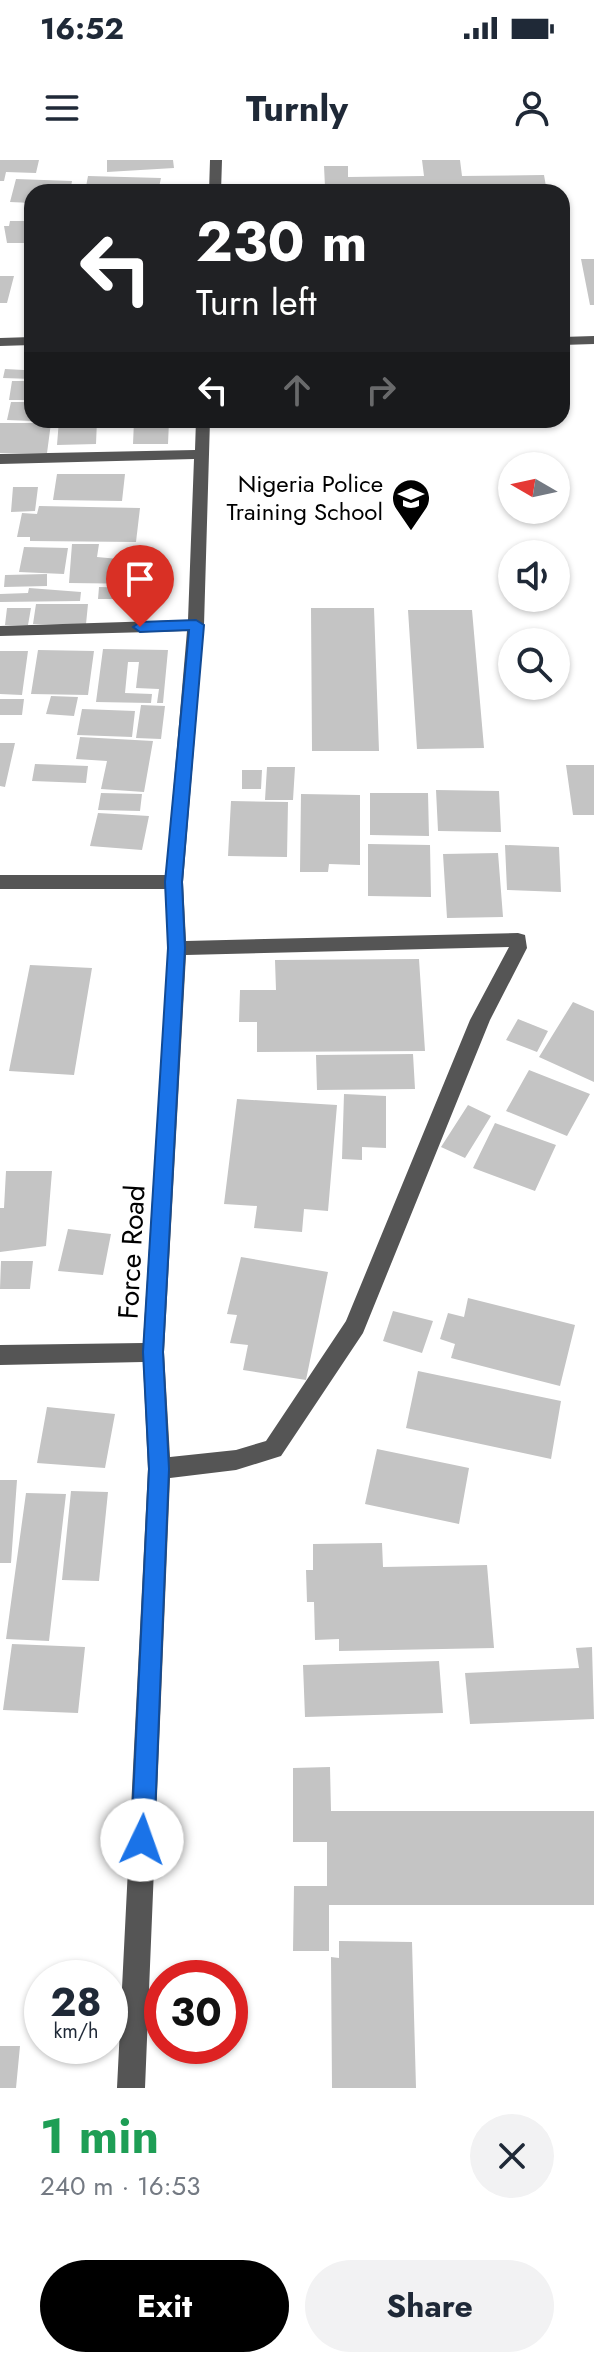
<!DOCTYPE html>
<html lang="en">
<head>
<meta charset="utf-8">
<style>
	body { margin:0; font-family:Jost,sans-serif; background:#f2f2f3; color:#1f2937; height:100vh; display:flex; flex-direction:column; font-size:30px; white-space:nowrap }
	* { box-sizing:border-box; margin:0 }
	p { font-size:26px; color:#747a83 }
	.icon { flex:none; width:44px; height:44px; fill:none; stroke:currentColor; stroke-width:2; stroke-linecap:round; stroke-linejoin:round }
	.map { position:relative; height:1928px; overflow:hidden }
	.sheet { display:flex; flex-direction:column; background:#fff; flex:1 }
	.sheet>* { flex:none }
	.hud { position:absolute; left:24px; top:24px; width:546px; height:244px; border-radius:24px; box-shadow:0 2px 6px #0004; background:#202124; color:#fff; overflow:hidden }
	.needle { width:52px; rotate:279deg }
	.controls { position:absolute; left:498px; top:292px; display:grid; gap:16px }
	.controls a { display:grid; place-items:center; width:72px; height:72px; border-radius:50%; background:#fff; box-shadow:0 2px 6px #0004; font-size:40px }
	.speed { position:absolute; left:24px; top:1800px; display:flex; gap:16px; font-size:40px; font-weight:700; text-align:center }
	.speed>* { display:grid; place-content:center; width:104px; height:104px; border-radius:50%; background:#fff; box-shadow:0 2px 6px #0004; line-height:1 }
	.speed small { font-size:20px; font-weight:400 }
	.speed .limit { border:12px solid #d22; background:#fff; color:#111 }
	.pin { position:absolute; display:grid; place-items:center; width:68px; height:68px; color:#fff; margin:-82px -34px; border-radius:50% 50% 50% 0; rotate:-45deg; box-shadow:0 0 8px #0007 }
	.pin .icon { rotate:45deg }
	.me { position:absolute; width:88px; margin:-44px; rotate:3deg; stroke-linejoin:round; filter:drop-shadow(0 0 6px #0008) }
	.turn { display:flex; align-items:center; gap:28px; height:168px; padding:0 40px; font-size:36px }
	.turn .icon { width:104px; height:104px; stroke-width:2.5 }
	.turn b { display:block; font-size:56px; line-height:68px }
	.lanes { display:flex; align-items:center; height:76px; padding:0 40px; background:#0003; justify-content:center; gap:40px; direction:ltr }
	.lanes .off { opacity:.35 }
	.round { display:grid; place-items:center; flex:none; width:84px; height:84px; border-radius:42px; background:#f2f2f3 }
	.head { display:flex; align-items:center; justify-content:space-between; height:136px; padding:0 40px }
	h1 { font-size:48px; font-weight:700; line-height:60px; color:#1e9e55 }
	.cta { display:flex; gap:16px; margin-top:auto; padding:16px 40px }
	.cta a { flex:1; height:92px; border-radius:48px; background:#000; color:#fff; font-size:32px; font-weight:700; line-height:92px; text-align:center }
	.cta a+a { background:#f2f2f3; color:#1f2937 }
	.status { display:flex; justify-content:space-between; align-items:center; height:56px; padding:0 40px; background:#fff; direction:ltr }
	.status svg { height:22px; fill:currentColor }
	header { display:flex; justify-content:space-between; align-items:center; height:104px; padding:0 40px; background:#fff; font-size:36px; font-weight:700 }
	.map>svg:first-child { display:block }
	.building { fill:#c4c4c4 }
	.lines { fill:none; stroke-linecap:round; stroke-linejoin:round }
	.minor { fill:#555; fill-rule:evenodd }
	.route { fill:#1a73e8; stroke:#114b97; stroke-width:2 }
	.labels { text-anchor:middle; stroke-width:6; stroke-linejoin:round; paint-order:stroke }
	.far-poi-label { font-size:24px; fill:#000; stroke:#fff; text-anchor:end }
	.street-label { font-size:28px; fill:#000; stroke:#fff }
</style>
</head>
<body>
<div class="status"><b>16:52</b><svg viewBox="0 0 49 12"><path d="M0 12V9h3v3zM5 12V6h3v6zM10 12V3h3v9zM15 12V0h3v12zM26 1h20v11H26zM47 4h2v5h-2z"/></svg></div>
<header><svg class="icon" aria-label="menu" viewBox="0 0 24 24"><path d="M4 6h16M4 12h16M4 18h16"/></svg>Turnly<svg class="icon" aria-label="person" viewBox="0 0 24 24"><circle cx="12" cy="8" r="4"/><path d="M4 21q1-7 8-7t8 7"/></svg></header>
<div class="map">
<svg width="594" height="1928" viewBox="0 0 594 1928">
	<rect width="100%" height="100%" fill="#fff"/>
	<path class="building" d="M0 0H39L36 13 6 12 4 21H0Z
		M107 0H173L174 8 107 12Z
		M422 0H460L462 16 544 15 547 32H352L351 26 325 27 324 6H348V17L424 16Z
		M88 16 161 18 158 32H85Z
		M16 19 72 21 70 32H32V43L10 42Z
		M10 61H32V83H7L4 66H9Z
		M581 99H594V145H590Z
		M0 116H14L7 143H0Z
		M27 196H32V219L3 218 5 209 24 210Z
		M12 221H32V240H9Z
		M11 242H32V261L7 260Z
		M59 260H97L96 284 57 285Z
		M134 261H169L168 284H133Z
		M0 263H51L47 293H0Z
		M57 314H125L122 341 53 340Z
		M13 327H38L35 351 11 352Z
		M39 346 140 348 136 382 30 381V377H17L22 353 37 354Z
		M72 384H99L97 397 151 402 148 424 69 423Z
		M24 387 68 388 64 414 19 412Z
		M47 414V426L4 427 5 415Z
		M99 427 138 428 137 439H98Z
		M29 428 81 432 80 441 0 442V434L28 433Z
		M36 444H88L86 464H33Z
		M7 448H31L28 465H5Z
		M311 448H374L379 591H312Z
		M408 450H472L484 588 417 589Z
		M103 489 168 490 163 543H157L159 529 136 528 139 502H128L125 533 152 534 151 543 96 542Z
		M38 490 94 491 88 535 31 534Z
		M0 491H28L22 535 0 534Z
		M51 536 78 537 74 556 46 554Z
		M0 539H24L22 555H0Z
		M141 545 165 546 161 579 136 578Z
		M82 549 135 551 132 577 77 575Z
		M80 577 153 581 144 632 101 629 107 601 76 599Z
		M0 583H15L5 627 0 626Z
		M35 604 88 606 86 623 32 621Z
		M566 605H594V655H573Z
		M267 607H295L293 640H265Z
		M242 610H262L261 629H242Z
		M436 630 499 631 501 672 438 671Z
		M101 633 142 634 140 651 98 650Z
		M370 633H428L429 676 370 675Z
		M301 634 360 635V705L329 704 328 712H300Z
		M231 641 288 642 287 697 228 696Z
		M98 653 149 656 142 690 90 686Z
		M368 684 430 685 431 737 368 736Z
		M505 685 559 687 561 732 507 730Z
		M498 693 503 757 447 758 443 694Z
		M419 799 425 891 257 892V862H239L240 830H276L275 800Z
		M30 805 92 808 74 915 9 911Z
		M573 842 594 851V922L539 897Z
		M518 859 548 871 537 892 506 880Z
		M413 894 415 929 317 930 316 895Z
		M529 910 590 934 567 976 506 951Z
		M344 934 386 936V988L362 987V1000L342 999Z
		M237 939 337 945 328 1051 304 1049 302 1072 254 1068 257 1046 224 1044Z
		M468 945 491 956 465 998 441 987Z
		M495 963 556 985 535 1031 473 1008Z
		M6 1011H52L46 1086 0 1092V1048H4Z
		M68 1069 111 1074 103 1115 58 1111Z
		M241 1097 328 1112 306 1220 243 1210 248 1185 230 1183 237 1155 227 1154Z
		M1 1101H33L30 1129H0Z
		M468 1138 575 1165 560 1226 451 1198 455 1184 440 1179 448 1153 464 1157Z
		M393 1151 433 1161 422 1193 383 1181Z
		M418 1211 561 1241 551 1299 406 1268Z
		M47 1247 115 1254 105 1308 37 1303Z
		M377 1289 469 1308 459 1364 365 1344Z
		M0 1320H17L11 1403H0Z
		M71 1331 108 1332 99 1421 62 1420Z
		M26 1333 66 1334 49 1481 6 1479Z
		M382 1383 383 1407 487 1405 494 1488 339 1491V1479L315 1480 314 1442H307L306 1410H313V1384Z
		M12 1484 85 1487 78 1553 3 1550Z
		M592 1487 594 1559 470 1564 465 1513 579 1508 576 1488Z
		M439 1501 443 1553 305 1557 303 1505Z
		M330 1607 331 1651H594V1745H329V1791H293L294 1726H327V1682H293V1608Z
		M339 1781 412 1782 416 1928H332L331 1797 339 1798Z
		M0 1886H20L16 1928H0Z"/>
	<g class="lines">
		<path class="minor" d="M210 0H222L221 32H209Z
			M594 176V184L562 185V177Z
			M32 177V185L0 186V178Z
			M196 260H210L204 465 183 722 186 781 518 773 525 775 527 788 490 860 363 1173 281 1296 236 1310 170 1318 145 1928H117L148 1309 143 1202 0 1205V1185L143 1183 168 788 165 729H0V715H166L187 471 0 476V466L188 460 194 299 0 304V294L195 290ZM509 787 470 860 346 1161 266 1281 236 1290 170 1297 164 1192 186 795Z"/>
	</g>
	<path class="route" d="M196 460 204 465 182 722 185 788 163 1192 169 1309 154 1680 151 1689 142 1692 134 1689 131 1680 149 1309 143 1192 168 788 165 722 189 470 140 472 133 467 140 462Z"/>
	<defs>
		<symbol id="university-pin" viewBox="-11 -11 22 30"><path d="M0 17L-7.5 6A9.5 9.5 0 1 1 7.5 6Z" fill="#000" stroke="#fff"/><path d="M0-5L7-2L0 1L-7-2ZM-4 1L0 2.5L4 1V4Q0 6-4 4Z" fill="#fff"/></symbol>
	</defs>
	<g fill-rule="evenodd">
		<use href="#university-pin" x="389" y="316" width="44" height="60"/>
	</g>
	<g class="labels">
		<g class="far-poi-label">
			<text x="383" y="332">Nigeria Police<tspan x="383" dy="28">Training School</tspan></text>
		</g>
		<g class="street-label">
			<text transform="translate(131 1092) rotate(-87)" y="10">Force Road</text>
		</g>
	</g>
</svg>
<div class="controls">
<a><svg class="needle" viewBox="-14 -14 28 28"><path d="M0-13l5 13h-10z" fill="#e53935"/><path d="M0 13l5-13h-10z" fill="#747a83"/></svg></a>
<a><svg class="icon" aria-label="sound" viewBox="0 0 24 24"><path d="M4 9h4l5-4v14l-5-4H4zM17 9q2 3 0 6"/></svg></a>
<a><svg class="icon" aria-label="search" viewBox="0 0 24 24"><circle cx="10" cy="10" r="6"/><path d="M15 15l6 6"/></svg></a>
</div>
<div class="speed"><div>28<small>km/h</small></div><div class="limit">30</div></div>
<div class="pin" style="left:140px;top:467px;background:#d93025"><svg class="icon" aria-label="arrive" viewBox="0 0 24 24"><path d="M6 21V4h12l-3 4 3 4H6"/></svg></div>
<svg class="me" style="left:142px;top:1680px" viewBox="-20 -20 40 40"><circle r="19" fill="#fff"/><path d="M0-13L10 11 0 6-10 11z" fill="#1a73e8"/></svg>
<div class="hud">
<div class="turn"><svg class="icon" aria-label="left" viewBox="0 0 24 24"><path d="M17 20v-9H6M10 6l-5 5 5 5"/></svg><div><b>230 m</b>Turn left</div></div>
<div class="lanes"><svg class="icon" aria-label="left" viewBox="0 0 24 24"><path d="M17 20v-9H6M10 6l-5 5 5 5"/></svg><svg class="icon off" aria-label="ahead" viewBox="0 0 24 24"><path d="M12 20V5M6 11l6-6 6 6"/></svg><svg class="icon off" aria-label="right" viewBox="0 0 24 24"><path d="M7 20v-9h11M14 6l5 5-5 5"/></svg></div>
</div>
</div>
<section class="sheet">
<div class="head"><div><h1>1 min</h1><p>240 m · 16:53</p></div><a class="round"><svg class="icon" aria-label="close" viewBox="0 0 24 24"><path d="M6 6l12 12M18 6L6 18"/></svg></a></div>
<div class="cta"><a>Exit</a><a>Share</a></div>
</section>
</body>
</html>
